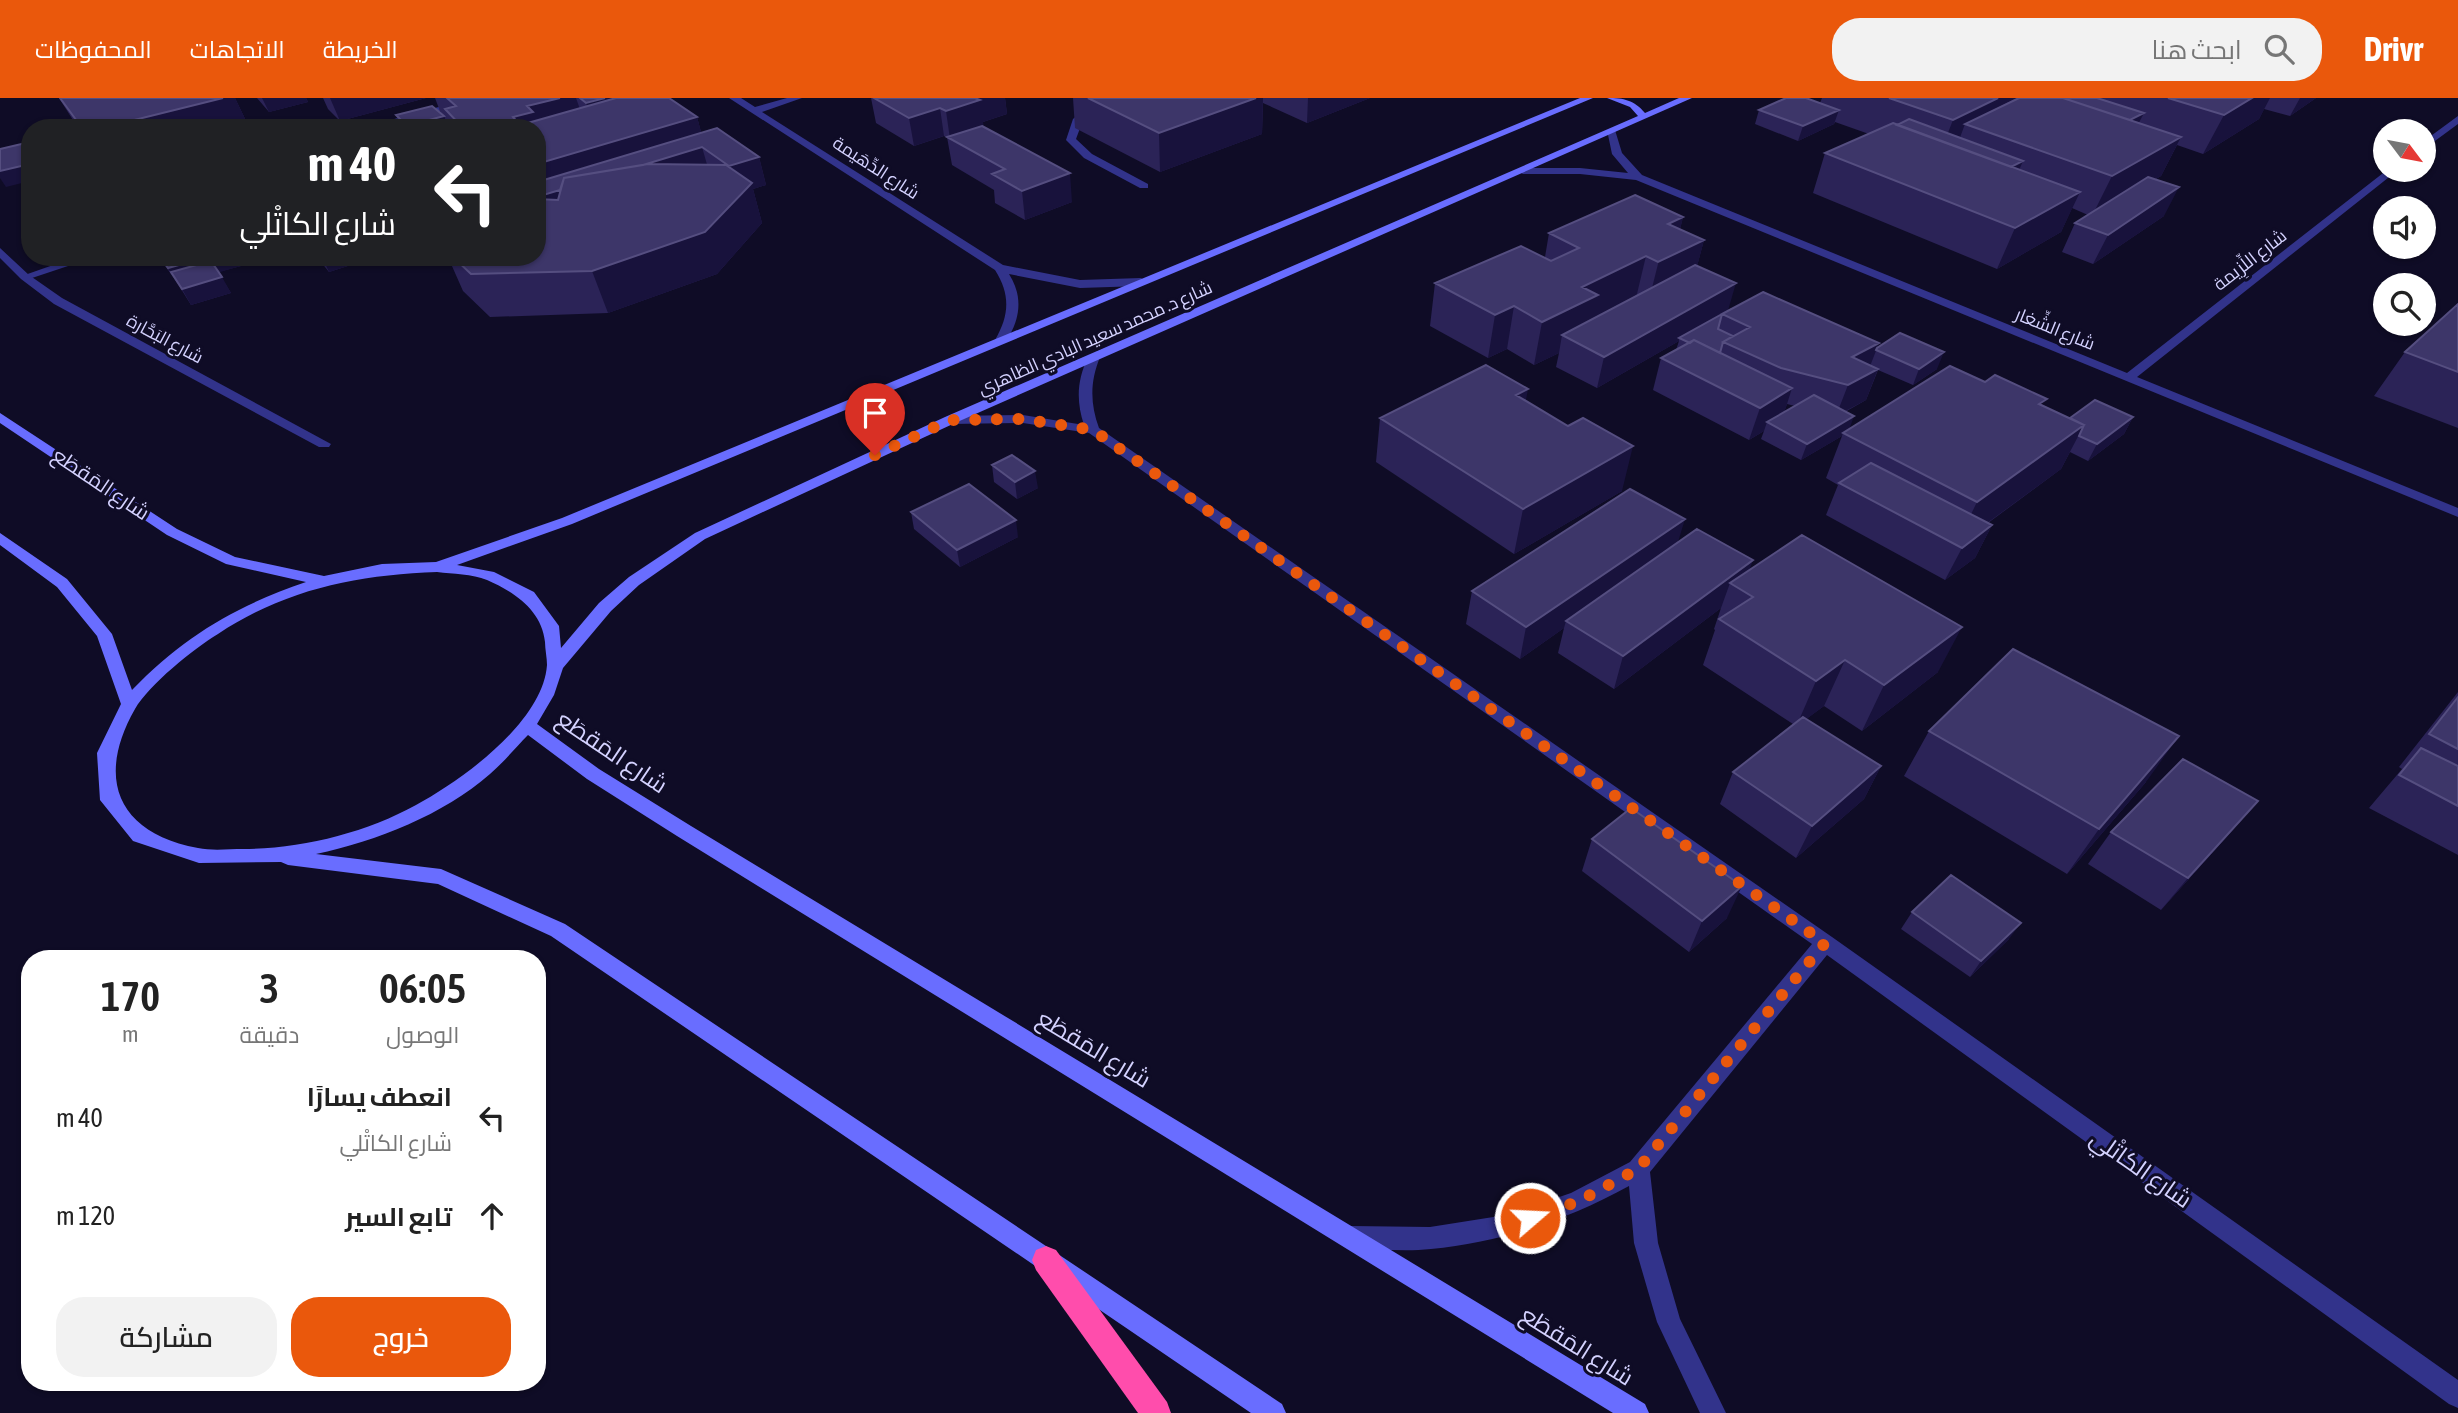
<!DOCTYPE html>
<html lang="ar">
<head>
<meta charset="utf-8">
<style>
	body { margin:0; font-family:"Asap Condensed",Cairo,sans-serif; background:#f2f2f2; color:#222; direction:rtl; height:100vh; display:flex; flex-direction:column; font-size:26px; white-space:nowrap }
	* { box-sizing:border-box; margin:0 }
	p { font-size:23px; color:#767676 }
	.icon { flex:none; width:38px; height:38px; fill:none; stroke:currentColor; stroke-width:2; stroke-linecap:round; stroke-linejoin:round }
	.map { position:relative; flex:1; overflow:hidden; direction:ltr }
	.panel { position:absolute; left:21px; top:852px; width:525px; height:441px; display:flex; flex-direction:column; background:#fff; border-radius:28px; box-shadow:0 2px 5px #0004; direction:rtl }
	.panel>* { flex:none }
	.top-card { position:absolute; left:21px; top:21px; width:525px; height:147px; border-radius:28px; box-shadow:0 2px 5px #0004; direction:rtl; background:#202124; color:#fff; overflow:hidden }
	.needle { width:46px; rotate:122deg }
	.controls { position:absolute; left:2373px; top:21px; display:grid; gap:14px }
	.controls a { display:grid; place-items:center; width:63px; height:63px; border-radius:50%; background:#fff; box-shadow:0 2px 5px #0004; font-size:35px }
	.pin { position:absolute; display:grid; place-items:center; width:60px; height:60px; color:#fff; margin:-72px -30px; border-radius:50% 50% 50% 0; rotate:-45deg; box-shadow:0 0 7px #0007 }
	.pin .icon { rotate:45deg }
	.me { position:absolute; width:77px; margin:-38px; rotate:71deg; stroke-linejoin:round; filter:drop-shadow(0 0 5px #0008) }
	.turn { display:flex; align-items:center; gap:24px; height:147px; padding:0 35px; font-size:32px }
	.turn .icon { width:91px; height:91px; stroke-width:2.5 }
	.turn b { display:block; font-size:49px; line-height:60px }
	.eta { display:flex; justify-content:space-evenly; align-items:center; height:119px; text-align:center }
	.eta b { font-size:42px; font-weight:600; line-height:49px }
	.action { display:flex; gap:14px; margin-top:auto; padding:14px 35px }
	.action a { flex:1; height:80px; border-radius:28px; background:#ea580c; color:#fff; font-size:28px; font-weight:600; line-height:80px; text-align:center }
	.action a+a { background:#f2f2f2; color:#222 }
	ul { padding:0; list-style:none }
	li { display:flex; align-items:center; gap:21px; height:98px; padding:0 35px }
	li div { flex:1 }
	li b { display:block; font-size:26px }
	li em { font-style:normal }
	header { display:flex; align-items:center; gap:42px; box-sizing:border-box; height:98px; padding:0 35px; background:#ea580c; color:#fff }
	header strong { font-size:33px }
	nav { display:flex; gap:38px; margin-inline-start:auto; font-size:24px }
	.search { width:490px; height:63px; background:#f2f2f2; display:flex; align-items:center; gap:18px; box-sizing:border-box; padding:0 24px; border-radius:28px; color:#767676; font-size:26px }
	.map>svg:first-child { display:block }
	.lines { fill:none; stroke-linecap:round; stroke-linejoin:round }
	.lane { fill:#32338b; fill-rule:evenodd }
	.street { fill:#32338b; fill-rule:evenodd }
	.secondary { fill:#696dff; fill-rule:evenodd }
	.highway { fill:#ff4dac; fill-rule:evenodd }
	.wall { fill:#2b2357; fill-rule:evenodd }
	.shaded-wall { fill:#18123c }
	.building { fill:#3d3669; stroke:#554e80; stroke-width:2 }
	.route { stroke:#ea580c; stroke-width:12; stroke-dasharray:0 21.6 }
	.labels { text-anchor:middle; stroke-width:6; stroke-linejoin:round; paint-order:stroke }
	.far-street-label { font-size:18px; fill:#d4d2ff; stroke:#0f0c26 }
	.street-label { font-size:21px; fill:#d4d2ff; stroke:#0f0c26 }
	.near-street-label { font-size:24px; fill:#d4d2ff; stroke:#0f0c26 }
</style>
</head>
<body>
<header>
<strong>Drivr</strong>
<div class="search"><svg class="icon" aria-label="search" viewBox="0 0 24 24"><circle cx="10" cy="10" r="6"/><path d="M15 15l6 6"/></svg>ابحث هنا</div>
<nav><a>الخريطة</a><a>الاتجاهات</a><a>المحفوظات</a></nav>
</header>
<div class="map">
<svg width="2458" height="1315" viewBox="0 0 2458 1315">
	<rect width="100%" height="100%" fill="#0f0c26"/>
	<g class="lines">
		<path class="lane" d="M472 0H488L379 30H361Z
			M1086 0H1096L1099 8 1083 22 1076 41 1092 56 1148 86V90H1140L1084 60 1066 42 1073 21 1089 7Z
			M76 159H95L29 181 19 179Z"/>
		<path class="street" d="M729 0H741L755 9 787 0H802L762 14 1003 167 1080 182 1141 180 1147 184 1141 188 1080 190 1009 176C1024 200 1020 222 1005 245H997L995 242C1009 218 1011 197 995 172Z
			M2458 18V26L2424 51V43Z
			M1607 32H1615L1622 55 1642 77 2127 275 2387 72H2398L2137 279 2458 410V419L1636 82 1580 76H1523L1518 73 1523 70H1580L1628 75 1612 56Z
			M0 150 29 177 62 200 331 346 329 349H319L54 206 21 181 0 160Z
			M1094 255 1100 259C1090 284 1090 305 1099 330L1832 839 2458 1282V1310L2449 1306 1827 857 1650 1074 1658 1145 1680 1221 1726 1315H1700L1657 1224 1634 1145 1629 1088C1567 1122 1502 1144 1431 1151 1405 1154 1377 1151 1351 1150L1343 1147 1339 1139 1343 1131 1351 1128 1430 1129 1506 1117 1571 1095 1630 1064 1812 846 1089 335 1023 325 950 326 943 322 950 318 1023 317 1084 327C1076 303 1077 282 1088 259Z"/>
		<path class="secondary" d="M1580 0H1593L572 426 457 467 494 474 534 494 559 528 561 550 599 505 629 479 695 435 945 319 1638 18 1630 9 1607 0C1624 0 1634 2 1645 15L1679 0H1692L955 325 705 441 639 487 611 513 563 570 554 597 537 626 599 671 691 728 1645 1306 1649 1315H1613L677 738 587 681 528 637C515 650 504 664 490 676 443 717 377 743 316 756L441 771 565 826 1282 1306 1286 1315H1251L551 838 438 786 288 767 281 764 199 765 133 743 100 702 97 655 121 606 97 538 57 489 0 447V435L67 481 112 536 132 592C184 538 236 508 306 484L226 466 167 437 0 325V315L177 431 235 459 324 478 382 466 436 464 562 420ZM437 474C453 476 472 476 487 482 515 494 542 513 545 544 545 551 547 560 547 567 543 624 462 682 416 707 365 735 301 751 243 751 229 751 212 753 198 750 118 735 95 681 135 611 149 587 193 551 218 536 286 491 357 477 437 474Z"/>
		<path class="highway" d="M1046 1148 1056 1152 1167 1304 1171 1315H1138L1036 1172 1032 1162 1036 1152Z"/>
	</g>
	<path class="wall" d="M59 0H235L247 25 228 30H78Z
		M257 0H306L308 4 269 14Z
		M323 0H426L340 23 328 11Z
		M435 0H669L697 19 701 34 759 59 766 87 753 91 762 125 717 176 608 215 490 219 463 193 448 159H537V30H452L451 26 445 21 449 30H401L396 17 441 16Z
		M871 0H1005L1007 16 983 24V29L1072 104 1025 122 995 105 994 92 952 67 947 39 944 38 914 48 876 25Z
		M1073 0H1370L1307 25 1263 5 1262 36 1160 74 1075 30Z
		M1822 0H2316L2290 18 2264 11 2259 21 2203 56 2177 47 2161 78 2156 81 2164 118 2093 166 2062 154 2075 125 2088 117 2072 110 2061 134 1997 171 1813 95 1825 55 1869 36 1835 24 1834 26 1798 43 1755 26 1759 12 1820 5Z
		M1683 119 1680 131 1704 142 1697 168 1728 213 1877 250 1937 271 1913 287 1878 272 1866 302 1845 314 1849 332 1985 284 2043 308 2070 320 2133 319 2124 336 2088 363 2070 354 2061 371 1988 425 1992 427 1975 460 1945 482 1826 417 1838 387 1826 380 1842 338 1801 362 1761 341 1764 333 1749 342 1653 292 1661 260 1676 252 1679 243 1597 290 1556 269 1559 255 1534 267 1507 251 1488 260 1430 228 1435 185 1545 159 1549 135ZM1787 306 1795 308 1784 314Z
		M159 159H237L241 168 218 174 231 195 191 207 178 186Z
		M317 159H376L329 174Z
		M2458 206V330L2374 298 2405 254Z
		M1526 303 1622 393 1514 456 1376 364 1380 320Z
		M992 367 1038 390 1017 401 994 384Z
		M911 414 1018 439 960 469 914 431Z
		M1678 445 1750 472 1938 574 1862 633 1824 608 1806 621 1881 668 1864 701 1796 760 1720 706 1733 674 1793 626 1703 567 1715 532 1714 531 1721 510 1614 591 1558 555 1564 530 1520 561 1466 526 1472 493Z
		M2458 594V757L2369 710 2402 671 2399 669Z
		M1929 633 2146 684 2067 776 1904 678Z
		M2258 703 2230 735 2161 812 2088 766 2111 734Z
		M1592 741 1727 820 1689 854 1582 773Z
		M1912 814 2009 841 1970 879 1901 831Z"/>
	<path class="shaded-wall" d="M223 0H235L247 25 228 30H102Z
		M262 0H306L308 4 269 14Z
		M330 0H426L340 23Z
		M560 0H576L588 34 537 30H504L513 19 527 8Z
		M605 0H630L599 44 586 5Z
		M973 0H1005L1007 16 983 24 984 30 950 41 946 13Z
		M1256 0H1263L1262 36 1160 74 1159 35Z
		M1308 0H1370L1307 25Z
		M1998 0H2017L1965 26 1955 53 1940 55 1953 22Z
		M2252 0H2270L2259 21 2203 56 2224 17Z
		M2300 0H2316L2290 18Z
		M940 10 944 38 914 48 909 20Z
		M1839 12 1834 26 1798 43 1803 28Z
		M2144 15 2130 42 2123 26Z
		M444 18 449 30H407V28Z
		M697 19 706 52 702 49 710 77 551 127 540 98 537 96V66Z
		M2181 39 2161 78 2092 118 2112 78Z
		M759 59 766 87 753 91 762 125 717 176 608 215 592 173 737 97 729 68Z
		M2023 63 2011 91 1997 76Z
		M30 66V83L6 89 0 80V73Z
		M1070 75 1072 104 1025 122 1022 93Z
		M2179 89 2164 118 2093 166 2108 137Z
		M2080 94 2061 134 1997 171 2015 130Z
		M1683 119 1674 157 1704 142 1693 184 1648 206 1668 126Z
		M1646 158 1636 200 1562 237 1559 255 1534 267 1542 224 1582 189Z
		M207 159H237L241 168 178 186 168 170Z
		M322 159H376L329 174Z
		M222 179 231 195 191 207 182 191Z
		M1736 185 1727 216H1722L1679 240V243L1597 290 1604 259Z
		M1514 208 1507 251 1488 260 1495 217Z
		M1879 245 1867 276 1852 259Z
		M1944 254 1937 271 1913 287 1919 271Z
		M1878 271 1866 302 1836 318 1848 287Z
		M1792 290 1782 322 1767 324 1764 333 1749 342 1760 310Z
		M1528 291 1520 335 1516 297Z
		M1854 318 1848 335H1843L1842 338 1801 362 1807 346Z
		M2133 319 2124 336 2088 363 2097 346Z
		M2084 327 2061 371 1957 447H1956L1977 404Z
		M1633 348 1622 393 1514 456 1523 411Z
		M1035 373 1038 390 1017 401 1015 384Z
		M1685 421 1675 454 1566 523 1564 530 1520 561 1526 529Z
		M1016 422 1018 439 960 469 957 452Z
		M1992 427 1975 460 1945 482 1962 450Z
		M1753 462 1742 493 1730 485 1721 510 1614 591 1623 558Z
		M1962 529 1938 574 1862 633 1884 587Z
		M1845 562 1824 608 1796 629 1816 583Z
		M2179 638 2146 684 2067 776 2099 731Z
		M1881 668 1864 701 1796 760 1812 728Z
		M2258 703 2230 735 2161 812 2188 780Z
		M1742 788 1727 820 1689 854 1702 823Z
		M2021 825 2009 841 1970 879 1981 863Z"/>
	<path class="building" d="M60 0H223L102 30H82Z
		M447 0H560L527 8 533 14 513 19 519 26 504 30H463L445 11 456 8Z
		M580 0H605L586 5Z
		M616 0H669L697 19 537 66V30H510Z
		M874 0H975L980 2 946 13 940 10 909 20Z
		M1088 0H1256L1159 35Z
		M1786 0H1806L1839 12 1803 28 1759 12Z
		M1889 0H1998L1953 22Z
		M2019 0H2063L2181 39 2112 78 1965 26Z
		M2063 0H2097L2144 15 2130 22Z
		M2168 0H2252L2224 17Z
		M432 8 444 18 407 28 396 17Z
		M1909 21 2023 63 2011 69 1897 27Z
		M1893 25 2080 94 2015 130 1825 55Z
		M982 28 1070 75 1022 93 992 76 1005 71 947 39Z
		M717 30 759 59 729 68 702 49 643 67 564 80 560 92 540 98 537 96V84Z
		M30 44V66L0 73V51Z
		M648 66 726 67 752 85 705 134 592 173 471 176 453 159H537V101L558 102 564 80Z
		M2148 79 2179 89 2108 137 2075 125Z
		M1635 97 1683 119 1668 126 1704 142 1658 164 1646 158 1582 189 1598 197 1542 224 1514 208 1495 217 1435 185 1521 148 1551 163 1579 150 1549 135Z
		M160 159H207L168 170Z
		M211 163 222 179 182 191 171 174Z
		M1695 167 1736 185 1604 259 1562 237Z
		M1763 194 1879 245 1852 259 1878 271 1848 287 1781 270 1723 244 1750 229 1722 216Z
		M2458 206V274L2405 254Z
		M1731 211 1722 216 1718 231 1733 238 1723 244 1720 255 1694 242 1690 245 1679 240Z
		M1900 235 1944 254 1919 271 1876 252 1877 250Z
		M1694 242 1792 290 1760 310 1661 260Z
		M1486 267 1528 291 1516 297 1568 328 1583 320 1633 348 1523 411 1380 320Z
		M1950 268 1985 284 1995 277 2047 301 2039 306 2084 327 1977 404 1843 335Z
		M1814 297 1854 318 1807 346 1767 324Z
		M2095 302 2133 319 2097 346 2079 338 2084 327 2070 320Z
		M1012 357 1035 373 1015 384 992 367Z
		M1871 365 1992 427 1962 450 1839 385Z
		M969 386 1016 422 957 452 911 414Z
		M1630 391 1685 421 1526 529 1472 493Z
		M1697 431 1753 462 1623 558 1566 523Z
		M1802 437 1962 529 1884 587 1845 562 1816 583 1719 521 1753 499 1730 485Z
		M2013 551 2179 638 2099 731 1929 633Z
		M2458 599V651L2429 636Z
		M1803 619 1881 668 1812 728 1733 674Z
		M2421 650 2458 668V708L2399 677Z
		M2183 661 2258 703 2188 780 2111 734Z
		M1631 710 1742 788 1702 823 1592 741Z
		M1951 777 2021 825 1981 863 1912 814Z"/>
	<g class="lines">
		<path class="route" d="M875 357 950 322 1023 321 1093 332 1825 845 1638 1071 1577 1104 1530 1120"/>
	</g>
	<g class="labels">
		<g class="far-street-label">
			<text transform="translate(876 70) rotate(33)" y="6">شارع الدِّهَيمة</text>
			<text transform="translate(2250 162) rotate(-38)" y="6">شارع اللِّزِيمة</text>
			<text transform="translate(2055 231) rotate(22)" y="6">شارع الشِّغار</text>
			<text transform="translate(1095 240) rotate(-24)" y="6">شارع د. محمد سعيد البادي الظاهري</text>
			<text transform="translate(165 241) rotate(28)" y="6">شارع البَحَّارة</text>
		</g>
		<g class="street-label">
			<text transform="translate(101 386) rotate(34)" y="7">شارع المَقطَع</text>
		</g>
		<g class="near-street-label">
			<text transform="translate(612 654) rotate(34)" y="8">شارع المَقطَع</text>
			<text transform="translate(1094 951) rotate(31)" y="8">شارع المَقطَع</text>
			<text transform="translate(2141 1071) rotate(35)" y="8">شارع الكاتْلي</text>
			<text transform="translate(1577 1248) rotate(32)" y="8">شارع المَقطَع</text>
		</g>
	</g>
</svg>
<div class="controls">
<a><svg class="needle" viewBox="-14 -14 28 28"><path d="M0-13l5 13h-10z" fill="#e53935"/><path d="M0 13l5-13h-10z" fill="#767676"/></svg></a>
<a><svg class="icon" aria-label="sound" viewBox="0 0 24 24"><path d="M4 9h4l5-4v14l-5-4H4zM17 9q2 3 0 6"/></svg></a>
<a><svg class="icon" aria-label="search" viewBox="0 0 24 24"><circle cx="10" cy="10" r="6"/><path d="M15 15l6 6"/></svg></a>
</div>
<div class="pin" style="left:875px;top:357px;background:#d93025"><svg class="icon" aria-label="arrive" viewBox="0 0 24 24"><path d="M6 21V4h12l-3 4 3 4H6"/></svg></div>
<svg class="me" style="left:1530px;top:1120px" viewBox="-20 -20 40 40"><circle r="17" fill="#ea580c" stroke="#fff" stroke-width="3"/><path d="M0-11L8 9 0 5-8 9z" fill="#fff"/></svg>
<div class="top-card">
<div class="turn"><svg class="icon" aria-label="left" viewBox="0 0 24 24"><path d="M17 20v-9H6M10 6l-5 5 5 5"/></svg><div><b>40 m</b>شارع الكاتْلي</div></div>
</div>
<section class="panel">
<div class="eta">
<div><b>06:05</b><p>الوصول</p></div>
<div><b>3</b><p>دقيقة</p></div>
<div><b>170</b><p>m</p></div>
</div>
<ul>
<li><svg class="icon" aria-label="left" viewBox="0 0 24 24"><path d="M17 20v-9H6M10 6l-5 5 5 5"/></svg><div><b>انعطف يسارًا</b><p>شارع الكاتْلي</p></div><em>40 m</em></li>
<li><svg class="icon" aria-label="ahead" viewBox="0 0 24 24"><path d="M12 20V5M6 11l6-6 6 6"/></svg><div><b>تابع السير</b></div><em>120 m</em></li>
</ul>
<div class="action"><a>خروج</a><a>مشاركة</a></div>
</section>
</div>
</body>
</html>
